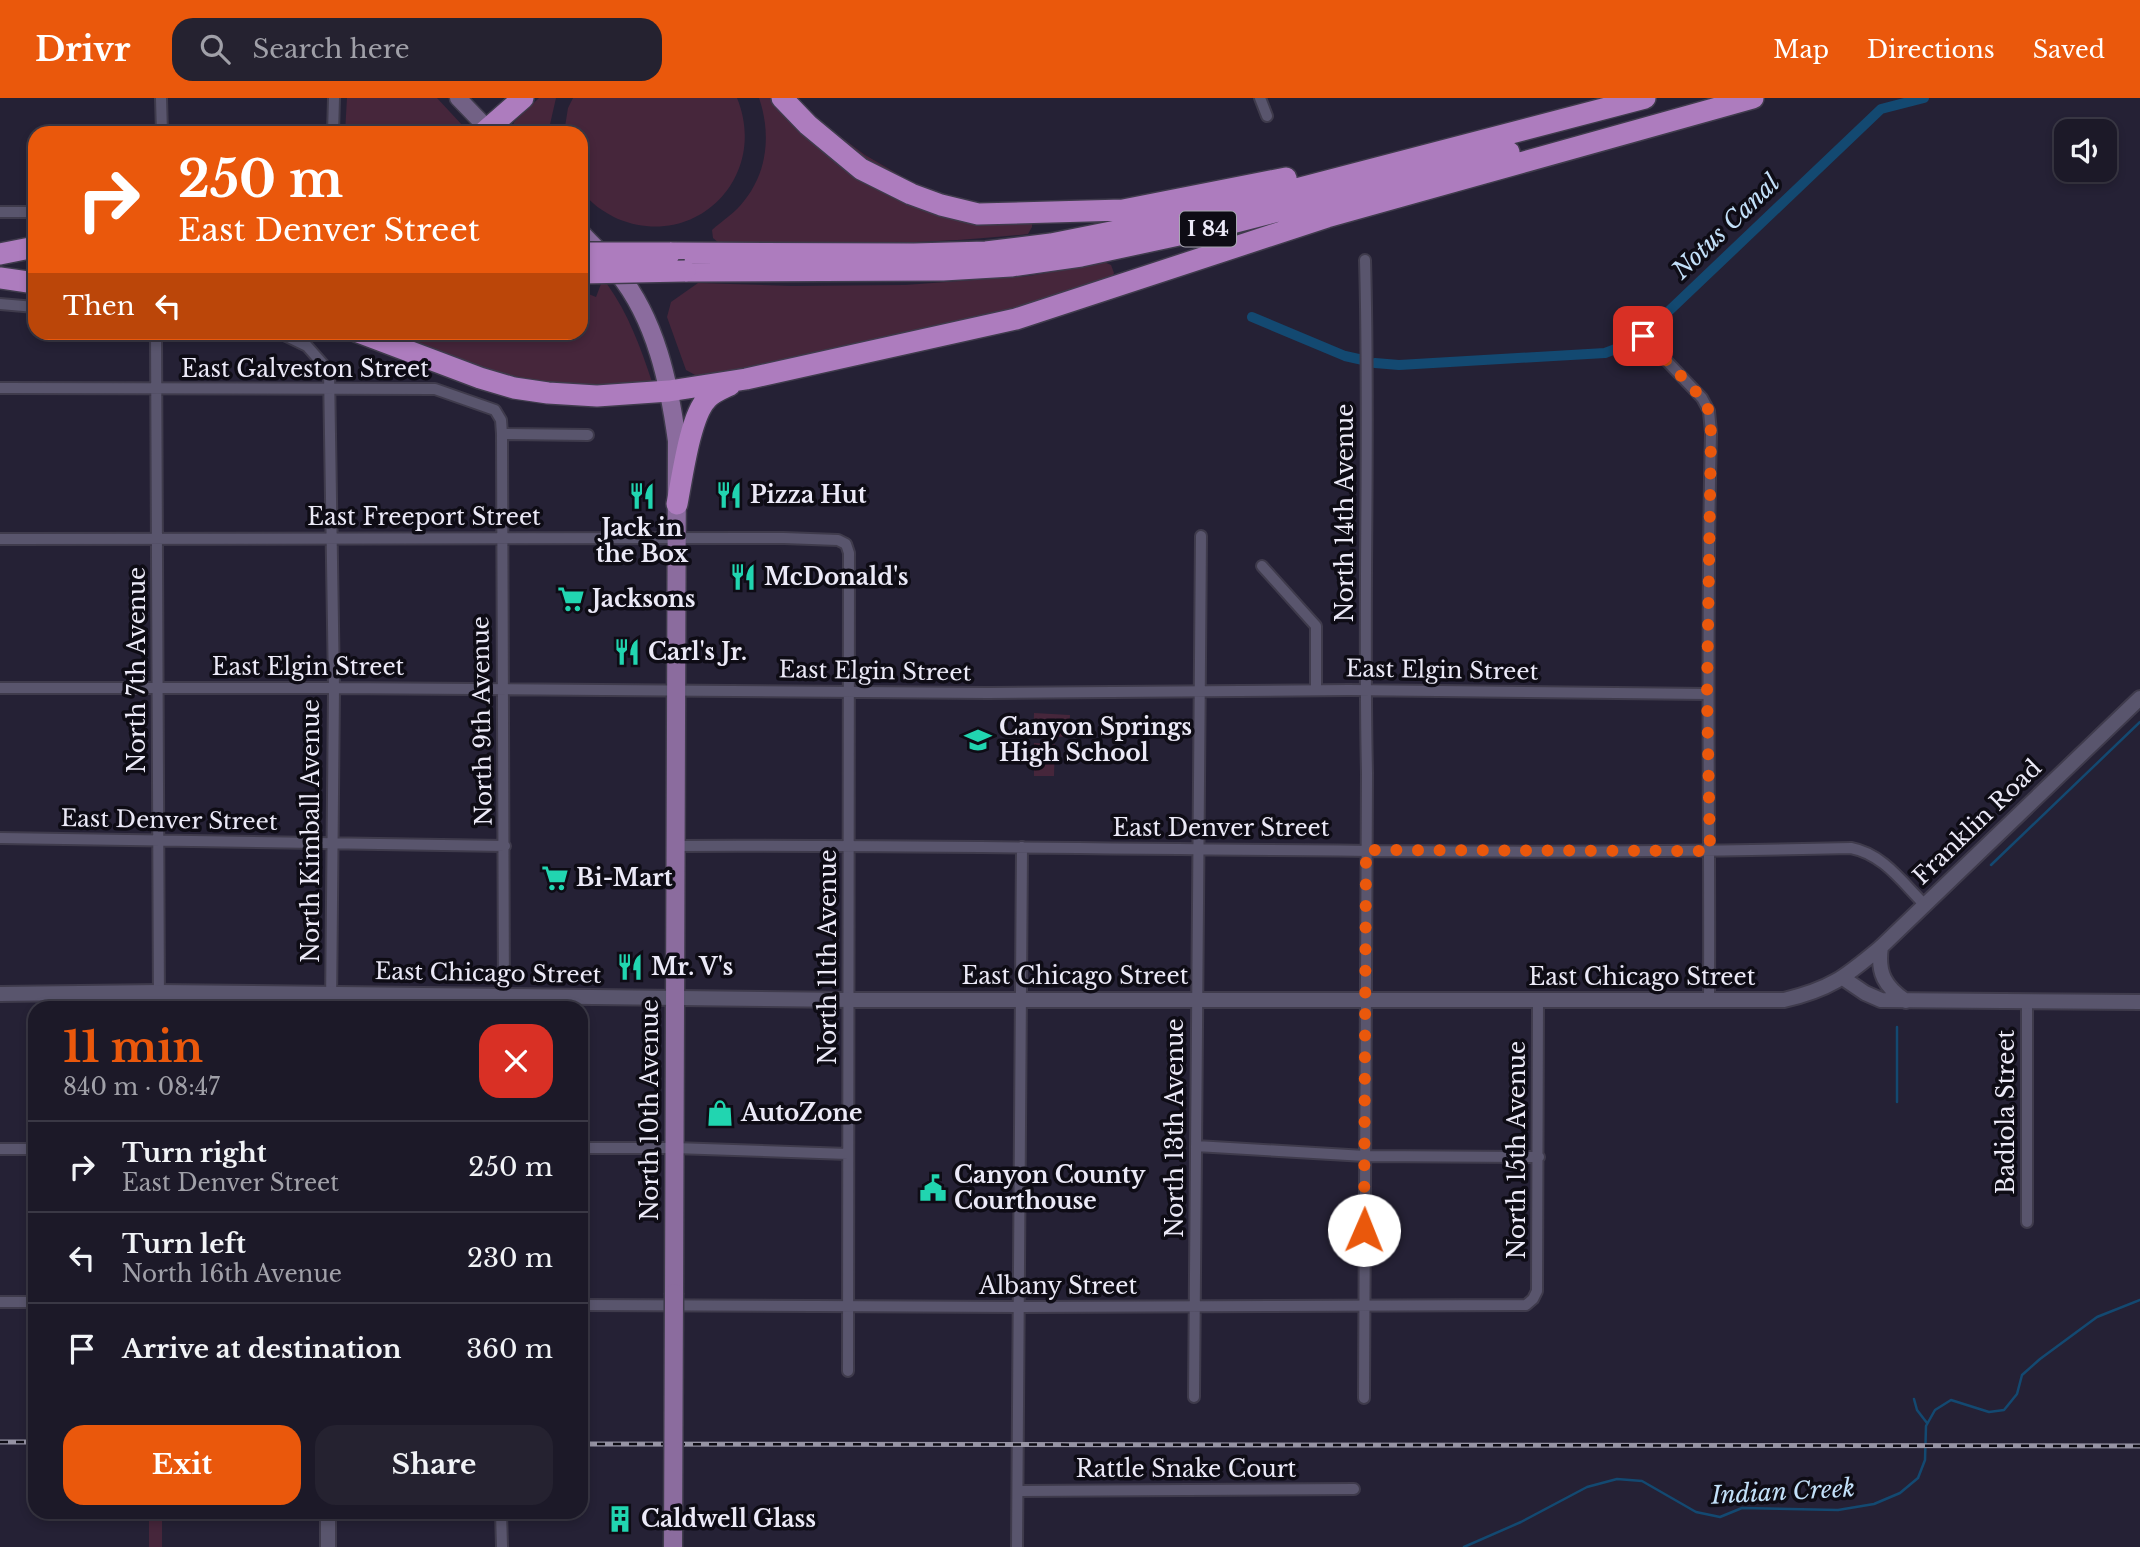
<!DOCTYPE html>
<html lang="en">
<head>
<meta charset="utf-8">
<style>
	body { margin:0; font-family:"Libre Baskerville",serif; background:#252230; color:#f1f3f6; height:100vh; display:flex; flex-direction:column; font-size:26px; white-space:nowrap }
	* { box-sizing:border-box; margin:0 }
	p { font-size:23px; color:#a0a0a8 }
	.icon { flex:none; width:38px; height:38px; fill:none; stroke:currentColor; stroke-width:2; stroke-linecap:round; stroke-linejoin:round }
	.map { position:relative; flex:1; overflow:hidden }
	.side { position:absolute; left:28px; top:903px; width:560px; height:518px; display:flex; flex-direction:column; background:#1c1928; border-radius:21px; box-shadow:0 4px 10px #0003,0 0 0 2px #3a3845 }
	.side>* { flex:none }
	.hud { position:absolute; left:28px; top:28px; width:560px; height:214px; border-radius:21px; box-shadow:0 4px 10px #0003,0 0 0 2px #3a3845; background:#ea580c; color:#fff; overflow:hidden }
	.buttons { position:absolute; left:2054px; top:21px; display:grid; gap:14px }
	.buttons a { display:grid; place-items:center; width:63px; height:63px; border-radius:14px; background:#1c1928; box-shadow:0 4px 10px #0003,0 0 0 2px #3a3845; font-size:35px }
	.pin { position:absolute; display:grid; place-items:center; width:60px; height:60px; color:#fff; margin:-30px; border-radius:14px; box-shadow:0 4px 10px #0006 }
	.me { position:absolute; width:77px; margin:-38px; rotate:1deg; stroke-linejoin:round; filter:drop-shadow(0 0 5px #0008) }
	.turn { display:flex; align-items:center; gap:24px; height:147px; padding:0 35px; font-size:32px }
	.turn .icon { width:91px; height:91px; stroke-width:2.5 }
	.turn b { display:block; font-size:49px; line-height:60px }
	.then { display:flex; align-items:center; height:66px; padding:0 35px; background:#0003; gap:14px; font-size:26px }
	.round { display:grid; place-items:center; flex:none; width:74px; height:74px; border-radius:21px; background:#252230 }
	.summary { display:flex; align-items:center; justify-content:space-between; height:119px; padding:0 35px }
	h1 { font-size:42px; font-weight:800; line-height:52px; color:#ea580c }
	.action { display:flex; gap:14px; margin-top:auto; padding:14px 35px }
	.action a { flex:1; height:80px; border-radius:21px; background:#ea580c; color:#fff; font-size:28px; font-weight:800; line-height:80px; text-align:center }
	.action a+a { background:#252230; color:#f1f3f6 }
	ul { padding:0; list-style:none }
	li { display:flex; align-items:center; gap:21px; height:91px; padding:0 35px; border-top:2px solid #3a3845 }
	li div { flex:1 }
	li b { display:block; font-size:26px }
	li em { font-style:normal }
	header { display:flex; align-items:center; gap:42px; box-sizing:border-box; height:98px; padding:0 35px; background:#ea580c; color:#fff }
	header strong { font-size:33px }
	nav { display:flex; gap:38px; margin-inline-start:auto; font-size:24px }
	.search { width:490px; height:63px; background:#252230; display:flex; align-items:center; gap:18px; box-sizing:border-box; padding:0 24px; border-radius:21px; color:#a0a0a8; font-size:26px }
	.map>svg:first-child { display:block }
	.green { fill:#46263b }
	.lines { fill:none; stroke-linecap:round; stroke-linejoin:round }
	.stream { stroke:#134971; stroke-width:2.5 }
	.canal { stroke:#134971; stroke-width:10 }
	.minor-casing { stroke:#3f3b4c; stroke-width:14 }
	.tertiary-casing { stroke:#3f3b4c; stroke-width:18 }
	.secondary-casing { stroke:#3f3b4c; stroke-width:19 }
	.primary-casing { stroke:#3f3b4c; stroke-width:21 }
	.motorway-casing { stroke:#3f3b4c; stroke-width:24 }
	.minor { stroke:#59556d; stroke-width:10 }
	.tertiary { stroke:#59556d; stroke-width:14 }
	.secondary { stroke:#726185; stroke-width:16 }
	.primary { stroke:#8b6c9e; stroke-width:18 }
	.motorway { stroke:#ad7cbe; stroke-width:21 }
	.rail-casing { stroke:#9693a4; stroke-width:5 }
	.rail { stroke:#0e0c15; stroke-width:2.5; stroke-dasharray:8; stroke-linecap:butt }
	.primary-bridge-casing { stroke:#3f3b4c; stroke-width:21; stroke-linecap:butt }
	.motorway-bridge-casing { stroke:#3f3b4c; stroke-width:24; stroke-linecap:butt }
	.primary-bridge { stroke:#8b6c9e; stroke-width:18 }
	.motorway-bridge { stroke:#ad7cbe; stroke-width:21 }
	.route { stroke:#ea580c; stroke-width:12; stroke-dasharray:0 21.6 }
	.labels { text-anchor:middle; stroke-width:7; stroke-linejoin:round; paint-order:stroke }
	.shield { fill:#0e0c15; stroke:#a9a7b3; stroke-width:2 }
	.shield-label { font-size:21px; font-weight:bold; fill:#ebe9f7 }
	.street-label { font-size:23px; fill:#ebe9f7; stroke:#0e0c15 }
	.poi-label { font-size:23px; font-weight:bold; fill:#ebe9f7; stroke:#0e0c15; text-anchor:start }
	.water-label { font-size:24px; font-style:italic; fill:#c3e0f9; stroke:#0e0c15 }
</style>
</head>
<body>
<header>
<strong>Drivr</strong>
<div class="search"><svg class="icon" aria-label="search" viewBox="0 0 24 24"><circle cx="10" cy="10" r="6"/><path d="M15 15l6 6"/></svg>Search here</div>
<nav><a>Map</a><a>Directions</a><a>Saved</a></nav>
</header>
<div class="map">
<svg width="2140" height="1449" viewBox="0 0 2140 1449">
	<rect width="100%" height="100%" fill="#252135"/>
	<path class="green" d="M347 0H437L463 28V35H345Z
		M539 0H556L548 35H519L513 29 514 24Z
		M573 0H737C769 78 697 153 618 121 605 115 588 104 581 91V35H564L568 10Z
		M759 0H789L865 57 910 83 958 102 1032 121V129L1028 136C926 147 823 147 720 146L713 140 712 132C722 123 736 114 744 103 768 73 771 35 759 0Z
		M1104 164 1111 167 1114 175 1109 185 1030 210 723 278H697L686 272 667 219 671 204 698 185 792 188 905 187 1029 178Z
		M601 186H607C628 215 641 250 652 284 619 286 587 290 554 286 495 281 438 255 383 235L581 234V193L596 199Z
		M1034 615 1070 617 1069 639 1033 638Z
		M1034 645 1055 646 1054 678H1034Z
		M149 1414H162V1449H149Z"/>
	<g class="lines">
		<path class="stream" d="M1991 767 2140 624
			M1897 929V1004
			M1914 1301 1917 1312 1927 1325
			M1464 1449 1521 1424 1587 1389 1617 1381 1642 1383 1696 1414 1720 1419 1742 1410 1838 1412 1874 1406 1900 1395 1918 1380 1925 1362 1926 1328 1935 1312 1951 1302 1989 1314 2004 1312 2017 1296 2022 1277 2040 1261 2097 1219 2140 1202"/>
		<path class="canal" d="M1252 219 1345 258 1363 262
			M1375 265 1399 267 1605 255 1626 247 1651 230 1881 11 1924 0"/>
		<defs>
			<path id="minor" d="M161 0 162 35
				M1260 0 1267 18
				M333 35 334 0
				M0 114H35
				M0 206 35 209
				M156 234 159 910
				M278 234 307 248 329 273 334 590 331 910
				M1643 238 1702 300 1709 313 1711 335C1706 524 1710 713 1709 903
				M0 290 435 291 495 312 501 322 502 336 504 910
				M502 336 588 337
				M0 441 784 440 838 442 846 446 849 455 848 1273
				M1262 468 1316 528V592
				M0 590H334L988 595 1349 592 1707 596
				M0 740 505 748
				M675 748C1067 746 1459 760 1851 750 1883 756 1902 784 1924 806
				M2027 904V1124
				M1196 1048 1365 1058 1539 1059
				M581 1050H674L848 1056
				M0 1051H35
				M0 1204H35
				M581 1207 1019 1209 1526 1207 1533 1201 1537 1193 1538 902
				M1194 1299 1201 438
				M1364 1300 1367 675C1363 504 1370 333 1365 162
				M1019 1393 1354 1391
				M501 1414 502 1449
				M1017 1449 1022 749"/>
			<path id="tertiary" d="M1881 849C1877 875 1885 889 1906 903
				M1843 880 1865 895 1881 902 2140 904
				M0 896 159 894 849 902H1784C1831 891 1845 879 1881 849L2140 600
				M328 1414V1449"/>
			<path id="secondary" d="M458 0 488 31"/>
			<path id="primary" d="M581 135C593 148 607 161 618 175 656 222 669 285 677 343L674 1195"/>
			<path id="motorway" d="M782 0 808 27 861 71 911 96 941 107 978 116 1123 112 1286 80
				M483 35 523 0
				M670 155 914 156 986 154 1051 146 1201 116 1645 0
				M0 156 35 149
				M685 173 943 172 1011 168 1081 158 1216 129 1509 54
				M0 180 35 185
				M358 234 480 280 514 290 548 295 597 298 669 293 746 281 1016 221 1327 119 1753 0
				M677 406C682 381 690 318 707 301 713 294 722 291 730 287"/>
		</defs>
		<use href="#minor" class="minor-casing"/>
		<use href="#tertiary" class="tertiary-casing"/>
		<use href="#secondary" class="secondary-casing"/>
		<use href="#primary" class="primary-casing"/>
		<use href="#motorway" class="motorway-casing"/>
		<use href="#minor" class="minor"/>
		<use href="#tertiary" class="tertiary"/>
		<use href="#secondary" class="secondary"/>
		<use href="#primary" class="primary"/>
		<use href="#motorway" class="motorway"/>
		<defs>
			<path id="rail" d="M0 1344H35
				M581 1346 2140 1348"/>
		</defs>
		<use href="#rail" class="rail-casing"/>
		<use href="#rail" class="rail"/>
		<defs>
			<path id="primary-bridge" d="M673 1449 674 1195"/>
			<path id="motorway-bridge" d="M581 155H670
				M581 175 685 173"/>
		</defs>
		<use href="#primary-bridge" class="primary-bridge-casing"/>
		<use href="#motorway-bridge" class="motorway-bridge-casing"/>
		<use href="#primary-bridge" class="primary-bridge"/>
		<use href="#motorway-bridge" class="motorway-bridge"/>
	</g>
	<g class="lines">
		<path class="route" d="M1364 1132 1366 752 1710 753 1707 596 1711 335 1709 313 1702 300 1643 238"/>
	</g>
	<defs>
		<symbol id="restaurant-bare" viewBox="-9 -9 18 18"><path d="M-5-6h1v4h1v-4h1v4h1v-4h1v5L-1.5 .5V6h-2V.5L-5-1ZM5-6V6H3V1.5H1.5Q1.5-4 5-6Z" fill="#21d5b0" stroke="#0e0c15" stroke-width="2.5" paint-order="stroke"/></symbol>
		<symbol id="supermarket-bare" viewBox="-9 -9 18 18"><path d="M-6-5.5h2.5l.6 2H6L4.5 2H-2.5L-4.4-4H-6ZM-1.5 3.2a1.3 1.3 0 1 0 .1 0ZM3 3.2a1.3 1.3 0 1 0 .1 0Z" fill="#21d5b0" stroke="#0e0c15" stroke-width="2.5" paint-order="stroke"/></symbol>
		<symbol id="school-bare" viewBox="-9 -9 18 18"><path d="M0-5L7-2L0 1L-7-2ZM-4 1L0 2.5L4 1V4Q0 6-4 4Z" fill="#21d5b0" stroke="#0e0c15" stroke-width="2.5" paint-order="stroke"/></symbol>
		<symbol id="shop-bare" viewBox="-9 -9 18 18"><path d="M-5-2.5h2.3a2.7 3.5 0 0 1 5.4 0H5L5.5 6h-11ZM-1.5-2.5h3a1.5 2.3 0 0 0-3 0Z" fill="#21d5b0" stroke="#0e0c15" stroke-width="2.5" paint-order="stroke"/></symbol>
		<symbol id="civic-bare" viewBox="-9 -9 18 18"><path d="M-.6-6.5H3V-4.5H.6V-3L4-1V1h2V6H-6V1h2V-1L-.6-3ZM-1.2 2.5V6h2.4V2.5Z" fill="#21d5b0" stroke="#0e0c15" stroke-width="2.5" paint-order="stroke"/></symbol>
		<symbol id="building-bare" viewBox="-9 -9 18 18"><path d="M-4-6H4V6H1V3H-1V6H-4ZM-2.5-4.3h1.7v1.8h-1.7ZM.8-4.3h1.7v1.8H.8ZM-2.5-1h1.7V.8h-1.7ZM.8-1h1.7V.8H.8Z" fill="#21d5b0" stroke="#0e0c15" stroke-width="2.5" paint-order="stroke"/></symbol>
	</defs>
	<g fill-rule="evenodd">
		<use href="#restaurant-bare" x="710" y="378" width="38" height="38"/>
		<use href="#restaurant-bare" x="623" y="379" width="38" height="38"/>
		<use href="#restaurant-bare" x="724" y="460" width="38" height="38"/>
		<use href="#supermarket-bare" x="552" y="482" width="38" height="38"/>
		<use href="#restaurant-bare" x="608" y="535" width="38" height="38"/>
		<use href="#school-bare" x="959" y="623" width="38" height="38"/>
		<use href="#supermarket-bare" x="536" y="761" width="38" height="38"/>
		<use href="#restaurant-bare" x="611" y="850" width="38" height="38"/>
		<use href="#shop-bare" x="701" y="996" width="38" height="38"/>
		<use href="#civic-bare" x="914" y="1071" width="38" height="38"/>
		<use href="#building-bare" x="601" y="1402" width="38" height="38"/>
	</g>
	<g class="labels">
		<rect class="shield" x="1180" y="113.5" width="56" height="35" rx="5"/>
		<g class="shield-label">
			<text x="1208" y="138">I 84</text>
		</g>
		<g class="street-label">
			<text x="305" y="279">East Galveston Street</text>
			<text transform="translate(1345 415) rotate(-90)" y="8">North 14th Avenue</text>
			<text x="424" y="427">East Freeport Street</text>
			<text x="308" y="577">East Elgin Street</text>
			<text transform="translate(137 572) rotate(-90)" y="8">North 7th Avenue</text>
			<text transform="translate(1442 572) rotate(1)" y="8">East Elgin Street</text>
			<text transform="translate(875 573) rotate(1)" y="8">East Elgin Street</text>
			<text transform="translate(482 623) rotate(-91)" y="8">North 9th Avenue</text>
			<text transform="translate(169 722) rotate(1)" y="8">East Denver Street</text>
			<text transform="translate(1977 724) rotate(-44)" y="8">Franklin Road</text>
			<text x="1221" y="738">East Denver Street</text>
			<text transform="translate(311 733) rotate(-90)" y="8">North Kimball Avenue</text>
			<text transform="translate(828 859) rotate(-90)" y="8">North 11th Avenue</text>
			<text transform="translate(488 875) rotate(1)" y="8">East Chicago Street</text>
			<text x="1075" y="886">East Chicago Street</text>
			<text x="1642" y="887">East Chicago Street</text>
			<text transform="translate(650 1012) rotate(-90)" y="8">North 10th Avenue</text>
			<text transform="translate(2006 1014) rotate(-90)" y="8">Badiola Street</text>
			<text transform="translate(1175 1030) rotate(-90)" y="8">North 13th Avenue</text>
			<text transform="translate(1517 1052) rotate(-90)" y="8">North 15th Avenue</text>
			<text x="1058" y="1196">Albany Street</text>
			<text x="1186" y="1379">Rattle Snake Court</text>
		</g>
		<g class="poi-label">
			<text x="750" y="405">Pizza Hut</text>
			<text x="642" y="438" text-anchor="middle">Jack in<tspan x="642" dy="26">the Box</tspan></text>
			<text x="764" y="487">McDonald's</text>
			<text x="592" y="509">Jacksons</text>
			<text x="648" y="562">Carl's Jr.</text>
			<text x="999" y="637">Canyon Springs<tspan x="999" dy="26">High School</tspan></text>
			<text x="576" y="788">Bi-Mart</text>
			<text x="651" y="877">Mr. V's</text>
			<text x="741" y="1023">AutoZone</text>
			<text x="954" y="1085">Canyon County<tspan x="954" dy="26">Courthouse</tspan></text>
			<text x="641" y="1429">Caldwell Glass</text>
		</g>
		<g class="water-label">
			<text transform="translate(1726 129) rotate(-44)" y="8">Notus Canal</text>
			<text transform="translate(1783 1394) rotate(-3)" y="8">Indian Creek</text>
		</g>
	</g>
</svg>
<div class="buttons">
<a><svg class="icon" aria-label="sound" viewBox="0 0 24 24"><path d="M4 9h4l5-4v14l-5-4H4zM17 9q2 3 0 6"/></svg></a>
</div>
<div class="pin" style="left:1643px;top:238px;background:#d93025"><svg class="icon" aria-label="arrive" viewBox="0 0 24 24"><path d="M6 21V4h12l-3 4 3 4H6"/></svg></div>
<svg class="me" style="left:1364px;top:1132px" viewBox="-20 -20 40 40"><circle r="19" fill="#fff"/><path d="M0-13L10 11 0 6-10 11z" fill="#ea580c"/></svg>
<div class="hud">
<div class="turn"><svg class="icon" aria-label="right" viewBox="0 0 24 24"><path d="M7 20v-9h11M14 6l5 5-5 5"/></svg><div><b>250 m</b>East Denver Street</div></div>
<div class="then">Then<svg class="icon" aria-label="left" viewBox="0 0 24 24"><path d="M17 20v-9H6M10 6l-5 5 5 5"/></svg></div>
</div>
<section class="side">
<div class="summary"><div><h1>11 min</h1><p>840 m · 08:47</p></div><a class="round" style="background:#d93025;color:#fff"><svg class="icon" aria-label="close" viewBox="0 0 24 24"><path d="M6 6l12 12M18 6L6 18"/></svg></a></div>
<ul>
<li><svg class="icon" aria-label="right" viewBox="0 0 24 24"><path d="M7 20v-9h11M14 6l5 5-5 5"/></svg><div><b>Turn right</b><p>East Denver Street</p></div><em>250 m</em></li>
<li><svg class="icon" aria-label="left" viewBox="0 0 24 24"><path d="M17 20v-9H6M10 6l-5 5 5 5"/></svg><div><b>Turn left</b><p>North 16th Avenue</p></div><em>230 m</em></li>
<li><svg class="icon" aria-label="arrive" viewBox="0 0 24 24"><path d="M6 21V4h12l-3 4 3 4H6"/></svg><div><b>Arrive at destination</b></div><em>360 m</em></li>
</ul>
<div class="action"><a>Exit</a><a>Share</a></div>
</section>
</div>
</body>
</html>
